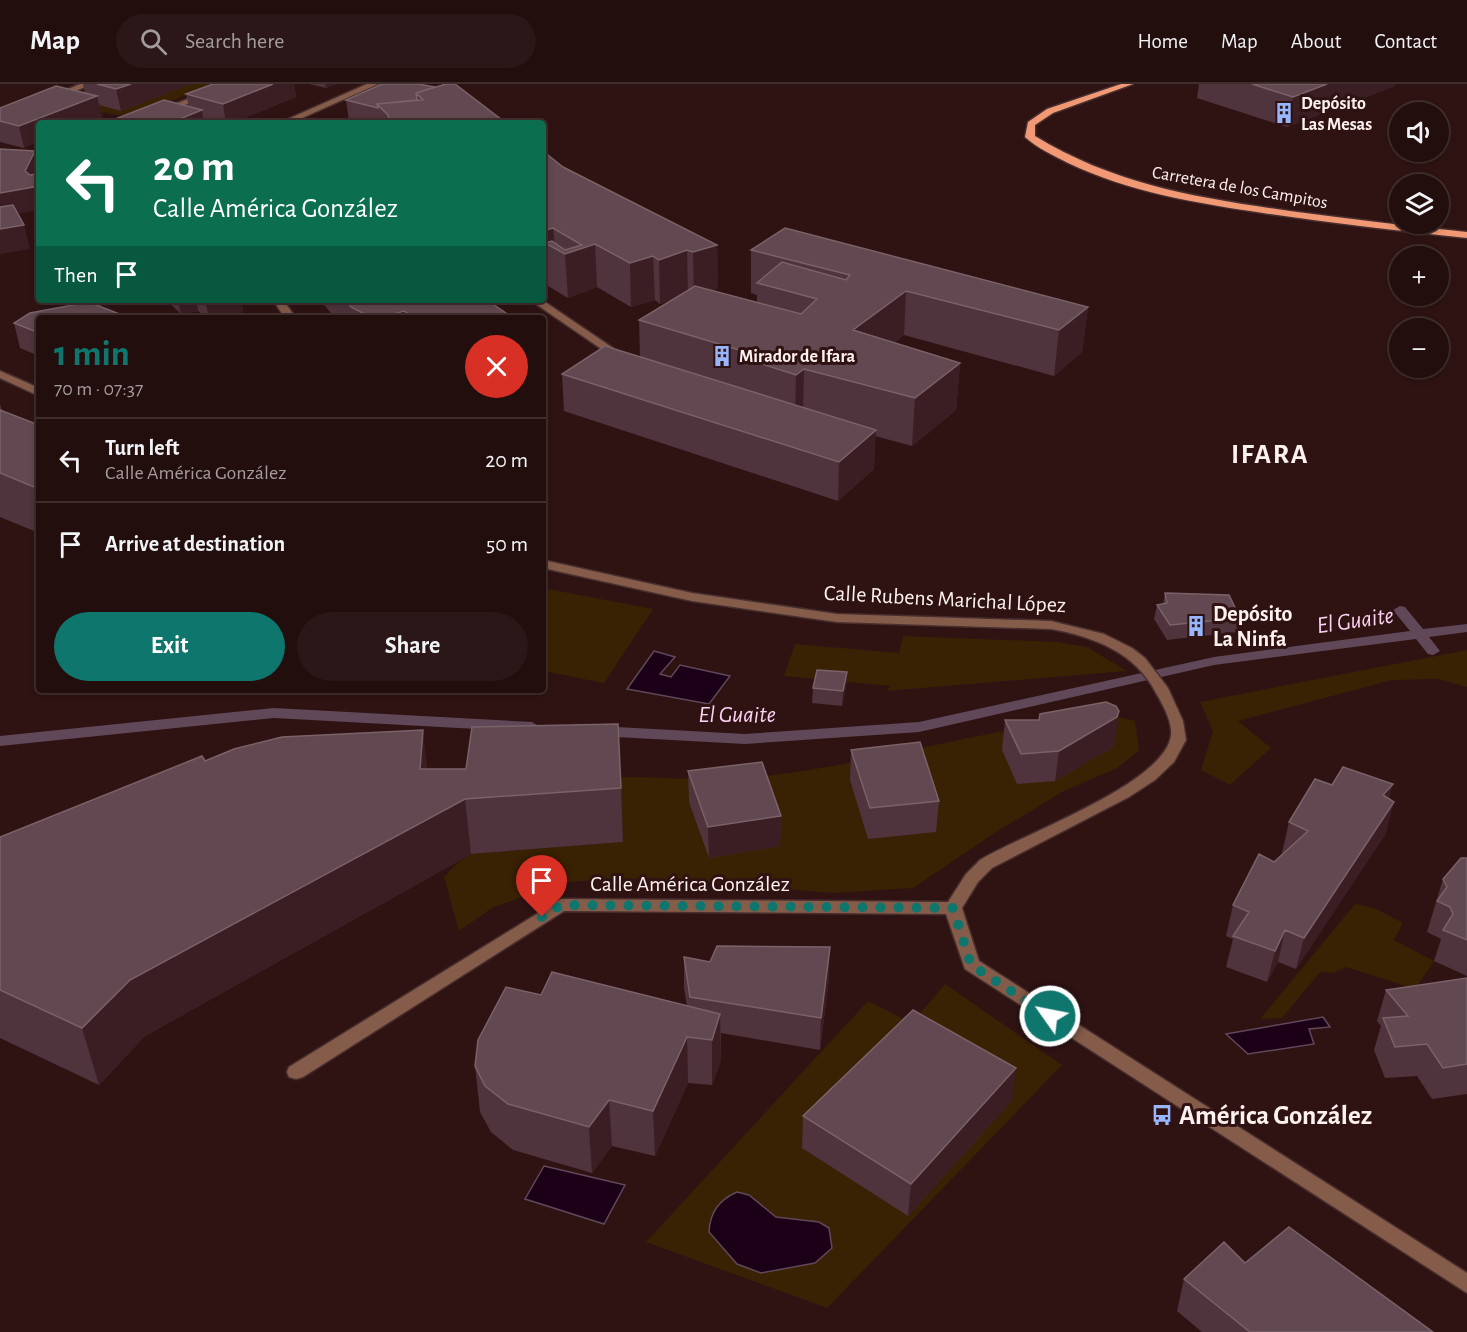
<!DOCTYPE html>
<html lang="en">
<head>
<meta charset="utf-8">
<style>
	body { margin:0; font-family:"Alegreya Sans",sans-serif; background:#2b1717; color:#f1f3f6; height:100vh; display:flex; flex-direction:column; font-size:22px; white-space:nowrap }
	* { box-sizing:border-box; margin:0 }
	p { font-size:20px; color:#a39c9e }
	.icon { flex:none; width:33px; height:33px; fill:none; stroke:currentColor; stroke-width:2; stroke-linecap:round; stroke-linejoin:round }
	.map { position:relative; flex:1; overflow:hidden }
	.details { position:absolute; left:36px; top:231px; width:510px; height:378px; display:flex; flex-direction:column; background:#230e0e; border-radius:6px; box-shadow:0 3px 9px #0003,0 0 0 2px #402e2e }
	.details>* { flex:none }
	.top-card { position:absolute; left:36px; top:36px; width:510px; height:183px; border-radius:6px; box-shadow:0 3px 9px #0003,0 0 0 2px #402e2e; background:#0b6e4f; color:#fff; overflow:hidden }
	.fabs { position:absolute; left:1389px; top:18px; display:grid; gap:12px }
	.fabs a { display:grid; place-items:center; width:60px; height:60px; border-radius:50%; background:#230e0e; box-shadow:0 3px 9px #0003,0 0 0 2px #402e2e; font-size:30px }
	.pin { position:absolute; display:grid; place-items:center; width:51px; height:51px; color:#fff; margin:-62px -26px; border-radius:50% 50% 50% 0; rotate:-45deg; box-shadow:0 0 6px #0007 }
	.pin .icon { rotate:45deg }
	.me { position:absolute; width:66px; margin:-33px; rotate:303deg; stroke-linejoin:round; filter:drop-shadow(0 0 4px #0008) }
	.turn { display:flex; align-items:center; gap:21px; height:126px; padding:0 18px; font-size:27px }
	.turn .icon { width:78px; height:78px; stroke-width:2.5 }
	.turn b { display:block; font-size:42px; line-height:51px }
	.then { display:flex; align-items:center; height:57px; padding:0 18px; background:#0003; gap:12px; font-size:22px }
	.round { display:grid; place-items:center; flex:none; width:63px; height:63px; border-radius:32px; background:#2b1717 }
	.overview { display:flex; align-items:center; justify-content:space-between; height:102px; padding:0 18px }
	h1 { font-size:36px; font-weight:700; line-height:45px; color:#0f766e }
	.cta { display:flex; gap:12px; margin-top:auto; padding:12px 18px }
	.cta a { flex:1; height:69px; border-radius:36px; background:#0f766e; color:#fff; font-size:24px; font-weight:700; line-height:69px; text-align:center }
	.cta a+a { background:#2b1717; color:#f1f3f6 }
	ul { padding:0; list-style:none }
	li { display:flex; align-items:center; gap:18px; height:84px; padding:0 18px; border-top:2px solid #402e2e }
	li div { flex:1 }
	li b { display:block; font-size:22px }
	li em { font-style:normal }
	header { display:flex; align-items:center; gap:36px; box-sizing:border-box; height:84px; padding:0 30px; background:#230e0e; border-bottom:2px solid #402e2e }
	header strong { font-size:28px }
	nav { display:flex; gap:33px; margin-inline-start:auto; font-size:21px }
	.search { width:420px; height:54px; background:#2b1717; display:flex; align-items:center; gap:15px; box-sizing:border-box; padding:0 21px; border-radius:33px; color:#a39c9e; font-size:22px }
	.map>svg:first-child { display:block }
	.green { fill:#392103 }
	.water { fill:#1c0018; stroke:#604859; stroke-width:1.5 }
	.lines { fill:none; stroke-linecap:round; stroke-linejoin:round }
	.stream { fill:#604859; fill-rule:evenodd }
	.minor-casing { stroke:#482e2e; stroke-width:3 }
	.major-casing { stroke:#482e2e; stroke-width:3 }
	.minor { fill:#855b49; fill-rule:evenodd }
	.major { fill:#f09974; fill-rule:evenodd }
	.wall { fill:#4f333d }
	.shaded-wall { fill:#3a1e24 }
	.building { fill:#624850; stroke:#7a6269; stroke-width:1.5 }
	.route { stroke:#0f766e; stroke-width:10; stroke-dasharray:0 18 }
	.labels { text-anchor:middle; stroke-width:6; stroke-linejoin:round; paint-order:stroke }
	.far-poi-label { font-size:18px; font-weight:bold; fill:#fef1f0; stroke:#2f1313; text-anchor:start }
	.far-street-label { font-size:18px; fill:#fef1f0; stroke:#2f1313 }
	.street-label { font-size:22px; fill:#fef1f0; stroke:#2f1313 }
	.poi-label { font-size:22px; font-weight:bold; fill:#fef1f0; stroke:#2f1313; text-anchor:start }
	.water-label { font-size:24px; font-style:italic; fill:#fed2f3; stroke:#2f1313 }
	.near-poi-label { font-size:27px; font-weight:bold; fill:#fef1f0; stroke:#2f1313; text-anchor:start }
	.district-label { font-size:28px; font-weight:bold; letter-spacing:1.5px; fill:#fef1f0; stroke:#2f1313 }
</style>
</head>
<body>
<header>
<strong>Map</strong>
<div class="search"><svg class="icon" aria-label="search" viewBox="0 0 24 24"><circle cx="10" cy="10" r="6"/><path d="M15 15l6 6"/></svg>Search here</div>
<nav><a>Home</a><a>Map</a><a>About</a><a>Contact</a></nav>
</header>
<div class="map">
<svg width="1467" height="1248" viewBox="0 0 1467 1248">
	<rect width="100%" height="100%" fill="#2f1313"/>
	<path class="green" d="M102 0H214L132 33 49 20Z
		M543 504 653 525 604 599 543 587Z
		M903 552 1058 558 1087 563 1127 587 886 607 891 602 784 592 795 560 899 569Z
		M1467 566V603L1437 595 1392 596 1238 637 1271 664 1230 701 1201 686 1213 647 1200 618Z
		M1108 631 1135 637 1139 667 1117 684 1064 707 993 750 913 804 833 809 650 794 563 798 492 824 459 847 444 793 457 779 471 770 623 758 621 693C666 693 713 698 758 693 876 680 990 643 1108 631Z
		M1355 820 1374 824 1403 839 1394 856 1434 877 1415 905 1346 883 1333 889 1320 888 1282 934 1260 935Z
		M945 900 1062 981 827 1224 646 1158 868 917 912 939Z"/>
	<path class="water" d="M654 567 675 573 660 590 671 593 680 581 730 592 709 620 627 605Z
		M1323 933 1330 943 1309 945 1314 960 1248 970 1226 950Z
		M544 1082 625 1101 604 1140 525 1115Z
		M737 1108 749 1111 776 1133 819 1138 829 1144 832 1164 815 1179 761 1189 737 1180 709 1148C710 1128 719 1116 737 1108Z"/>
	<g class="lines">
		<path class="stream" d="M1400 522 1405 523 1423 545 1467 540V548L1429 553 1440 567 1433 571 1428 570 1416 555 1214 581 919 648 745 660 598 652 590 647 598 642 745 650 919 638 1214 573 1410 547 1393 526Z
			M274 624 532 638 540 643 532 648 274 634 0 662V652Z"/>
		<defs>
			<path id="minor" d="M80 0H92L57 15 50 13Z
				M226 0H238L139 39H127Z
				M367 0H378L291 39H279Z
				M273 216H283L296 234H285Z
				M530 216H542L613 264 607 267 603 266Z
				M0 287 39 304V312L0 294Z
				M543 476 692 509 837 530 1051 537 1104 550 1132 564 1145 574 1168 604 1183 637 1186 656 1174 678 1155 696 1129 713 992 784 978 798 962 824 979 877 1467 1189V1209L965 885 946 830 564 827 303 993 296 995 289 993 287 988 289 983 561 815 948 818 966 790 980 776C1023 750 1156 703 1170 656 1175 642 1163 621 1156 609 1135 568 1094 553 1051 545L837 538 692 517 543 484Z"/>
			<path id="major" d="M1121 0H1133L1053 29 1035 41V52C1115 101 1199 114 1290 127 1349 135 1408 142 1467 148V154C1399 147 1330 139 1263 129 1196 119 1129 108 1068 79 1054 72 1037 64 1025 53L1028 38 1047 25Z"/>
		</defs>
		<use href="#minor" class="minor-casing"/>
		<use href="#major" class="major-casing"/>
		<use href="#minor" class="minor"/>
		<use href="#major" class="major"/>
	</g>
	<path class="wall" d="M83 0H191L121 27 99 21 102 33 86 39H39L24 64 0 58V24L85 9Z
		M213 0H294L296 13 232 39H219L204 35V39H105L189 23 186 10Z
		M309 0H336L326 4Z
		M417 0 506 39H356L349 37 346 16Z
		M1199 0H1395V2L1287 43 1197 14Z
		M543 67 563 83 717 161 718 204 712 206 757 218V211L751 209V166L1088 223 1082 268 1054 292 904 251 894 259 960 279 956 326 912 362 875 352 874 385 838 417 564 327 562 290 640 273 639 236 674 214 660 220 655 216 631 223 597 203 568 214 548 202 547 189 543 190Z
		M166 216H241L243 228 210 234H208L198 227 181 230Z
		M320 216H487L513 234H335Z
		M89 218 117 229 118 234H39V272L20 264 14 239 30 229Z
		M0 320 2 327 39 341V449L0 433Z
		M1165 509 1240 534 1237 548 1167 556 1154 535 1157 521 1163 520Z
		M847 588 846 603 842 622 812 619 813 604Z
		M1005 636H1039L1115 657 1113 663 1055 697 1017 700 1002 666Z
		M851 666 939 717 936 748 868 755 850 696Z
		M205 677 621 693 623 758 471 770 145 952 99 1001 0 954V753Z
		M688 687 781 732 780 762 709 774 689 718Z
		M1332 701 1389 715 1386 749 1296 885 1278 878 1267 898 1226 883 1233 855 1226 852 1233 821 1274 778 1283 769H1282L1289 738Z
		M1467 774V892L1434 877 1441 855 1427 848 1443 795Z
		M684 873 710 878 829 894 820 966 721 949V976L712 1001 688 999 655 1072 612 1062 592 1089 513 1066 491 1048 480 1028 475 982 541 911 687 922 684 904Z
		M1467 894V1010L1432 1015 1417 992 1385 994 1374 966 1381 942 1377 937 1386 906Z
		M1012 1016 908 1132 802 1064 803 1032Z
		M1245 1179 1433 1248H1202L1177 1227 1184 1195Z"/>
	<path class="shaded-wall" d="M131 0H191L121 27 116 5Z
		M273 0H294L296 13 232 39H226L223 20Z
		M325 0H336L326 4Z
		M1327 0H1395V2L1287 43 1293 13Z
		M97 12 102 33 86 39H39V58L24 64 19 42Z
		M202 26 204 39H170Z
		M35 67 39 85V91L34 103 39 102V126L0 133V109L25 87Z
		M24 141 30 165 0 170V145Z
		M553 144 555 164 545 159 547 189 543 190V147Z
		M595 160 597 203 568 214 565 170Z
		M717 161 718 204 694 212 693 168Z
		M687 166 688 210 660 220 659 176Z
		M653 172 655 216 631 223 630 179Z
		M906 207 904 251 851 292 853 246Z
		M178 216H196L198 227 181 230Z
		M205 216H241L243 228 209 234Z
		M1088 223 1082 268 1054 292 1059 246Z
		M404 227 405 234H381Z
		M117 229 118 234H106Z
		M546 277 548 314 543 317V278Z
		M960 279 956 326 912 362 915 314Z
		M804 285 803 332 795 338 796 291Z
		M876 346 874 385 838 417 839 378Z
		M847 588 846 603 842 622 843 607Z
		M1119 627 1115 657 1113 663 1055 697 1059 667Z
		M618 640 621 693 623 758 621 704Z
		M423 646 429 700 465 715 471 770 145 952 99 1001 82 944 130 896 420 685Z
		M1393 700 1385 731 1383 711Z
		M1394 718 1386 749 1296 885 1304 854Z
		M781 732 780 762 709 774 708 743Z
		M1285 846 1278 878 1267 898 1275 867Z
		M830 863 829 894 820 966 821 934Z
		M720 930 721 976 712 1001V956Z
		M687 953 688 999 655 1072 653 1027Z
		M1016 984 1012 1016 908 1132 911 1100Z
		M609 1016 612 1062 592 1089 589 1043Z"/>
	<path class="building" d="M97 0H131L116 5Z
		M213 0H273L223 20 186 10Z
		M382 0H418L435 3 416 9 417 16 377 20 378 24 346 16Z
		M446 0H455L506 39H390L388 31 377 20 423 16 416 9Z
		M1252 0H1327L1293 13Z
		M56 2 97 12 19 42 0 37V24Z
		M164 16 202 26 170 39H105Z
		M0 65 35 67 25 87 30 91 36 90 39 98V102L0 109Z
		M543 67 563 83 717 161 693 168 687 166 659 176 653 172 630 179 595 160 565 170 545 159 552 157 565 166 582 161 553 144 543 147Z
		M13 121 24 141 0 145V123Z
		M785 144 1088 223 1059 246 906 207 853 246 960 279 915 314 804 285 796 291 740 273 746 268 639 236 695 202 801 230 817 215 757 199 782 178 846 196 850 191 751 166Z
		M346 216H487L513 234H415L404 227 381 234H372L351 223Z
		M89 218 117 229 106 234H39V249L14 239 30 229Z
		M605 262 876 346 839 378 562 290Z
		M0 326 39 341V405L0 389Z
		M1165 509 1229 511 1240 534 1170 541 1157 521 1167 519Z
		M817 586 847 588 843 607 813 604Z
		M1106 618 1116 622 1119 627 1117 633 1059 667 1021 670 1005 636H1039L1040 630Z
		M618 640 621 704 465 715 130 896 82 944 0 906V753L202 672 205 677 234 665 282 653 423 646 420 685H466L472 643Z
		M920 658 939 717 870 724 851 666Z
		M762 678 781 732 708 743 688 687Z
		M1343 683 1393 700 1383 711 1394 718 1304 854 1285 846 1275 867 1233 852 1249 828 1233 821 1259 770 1274 778 1308 747 1289 738 1315 695 1332 701Z
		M1461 774H1467V856L1443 846 1453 830 1450 823 1437 817 1447 803 1443 795Z
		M717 862 830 863 821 934 690 913 684 873 710 878Z
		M552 888 720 930 712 956 687 953 653 1027 609 1016 589 1043 508 1020 485 1002 475 982 478 956 506 903 541 911Z
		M1467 894V980L1443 984 1427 960 1395 963 1383 934 1408 932 1386 906Z
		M913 926 1016 984 911 1100 803 1032Z
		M1289 1143 1433 1248H1250L1184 1195 1224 1158 1245 1179Z"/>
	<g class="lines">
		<path class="route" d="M542 833 561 821 953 824 971 881 1050 932"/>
	</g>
	<defs>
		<symbol id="building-bare" viewBox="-9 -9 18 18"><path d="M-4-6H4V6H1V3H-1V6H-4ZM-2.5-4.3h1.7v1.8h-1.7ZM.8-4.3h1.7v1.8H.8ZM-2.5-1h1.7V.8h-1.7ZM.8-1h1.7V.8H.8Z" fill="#97b6fd" stroke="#2f1313" stroke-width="2.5" paint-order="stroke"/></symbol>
		<symbol id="bus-bare" viewBox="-9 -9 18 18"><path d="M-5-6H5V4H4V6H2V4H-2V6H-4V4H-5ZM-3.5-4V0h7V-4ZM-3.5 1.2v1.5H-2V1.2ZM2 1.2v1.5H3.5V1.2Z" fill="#97b6fd" stroke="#2f1313" stroke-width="2.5" paint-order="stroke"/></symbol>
	</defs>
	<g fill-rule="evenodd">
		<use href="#building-bare" x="1269" y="14" width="30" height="30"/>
		<use href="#building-bare" x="707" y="257" width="30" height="30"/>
		<use href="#building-bare" x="1181" y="527" width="30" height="30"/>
		<use href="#bus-bare" x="1147" y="1016" width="30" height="30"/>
	</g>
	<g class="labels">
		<g class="far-poi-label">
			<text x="1301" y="25">Depósito<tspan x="1301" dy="21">Las Mesas</tspan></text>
			<text x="739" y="278">Mirador de Ifara</text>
		</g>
		<g class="far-street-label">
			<text transform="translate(1240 103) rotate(10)" y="6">Carretera de los Campitos</text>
		</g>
		<g class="street-label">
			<text transform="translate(945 514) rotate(3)" y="8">Calle Rubens Marichal López</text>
			<text x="690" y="807">Calle América González</text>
		</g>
		<g class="poi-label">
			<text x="1213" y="537">Depósito<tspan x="1213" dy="25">La Ninfa</tspan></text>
		</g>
		<g class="water-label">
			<text transform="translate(1355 536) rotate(-8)" y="8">El Guaite</text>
			<text x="737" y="638">El Guaite</text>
		</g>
		<g class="near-poi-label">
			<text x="1179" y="1040">América González</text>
		</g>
		<g class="district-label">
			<text x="1270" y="379">IFARA</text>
		</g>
	</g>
</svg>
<div class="fabs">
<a><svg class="icon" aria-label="sound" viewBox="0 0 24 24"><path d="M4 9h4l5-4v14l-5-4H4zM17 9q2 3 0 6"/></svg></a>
<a><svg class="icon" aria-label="layers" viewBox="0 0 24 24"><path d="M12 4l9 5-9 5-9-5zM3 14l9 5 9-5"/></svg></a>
<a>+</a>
<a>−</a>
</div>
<div class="pin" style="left:542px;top:833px;background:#d93025"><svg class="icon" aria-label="arrive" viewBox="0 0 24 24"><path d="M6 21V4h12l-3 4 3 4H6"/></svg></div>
<svg class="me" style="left:1050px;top:932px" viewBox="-20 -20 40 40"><circle r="17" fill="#0f766e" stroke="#fff" stroke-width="3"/><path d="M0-11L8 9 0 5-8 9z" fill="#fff"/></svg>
<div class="top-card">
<div class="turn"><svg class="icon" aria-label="left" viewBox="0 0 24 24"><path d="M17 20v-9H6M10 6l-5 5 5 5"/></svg><div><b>20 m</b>Calle América González</div></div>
<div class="then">Then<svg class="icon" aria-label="arrive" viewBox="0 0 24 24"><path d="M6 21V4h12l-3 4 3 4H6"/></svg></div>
</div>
<section class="details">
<div class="overview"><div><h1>1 min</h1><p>70 m · 07:37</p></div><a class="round" style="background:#d93025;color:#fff"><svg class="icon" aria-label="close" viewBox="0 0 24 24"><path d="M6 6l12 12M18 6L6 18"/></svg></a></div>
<ul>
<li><svg class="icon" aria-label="left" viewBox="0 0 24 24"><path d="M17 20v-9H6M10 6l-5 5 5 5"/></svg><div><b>Turn left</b><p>Calle América González</p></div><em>20 m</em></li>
<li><svg class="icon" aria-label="arrive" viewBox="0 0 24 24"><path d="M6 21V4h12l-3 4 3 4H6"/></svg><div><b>Arrive at destination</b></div><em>50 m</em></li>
</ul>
<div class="cta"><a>Exit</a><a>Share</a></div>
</section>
</div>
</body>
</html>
